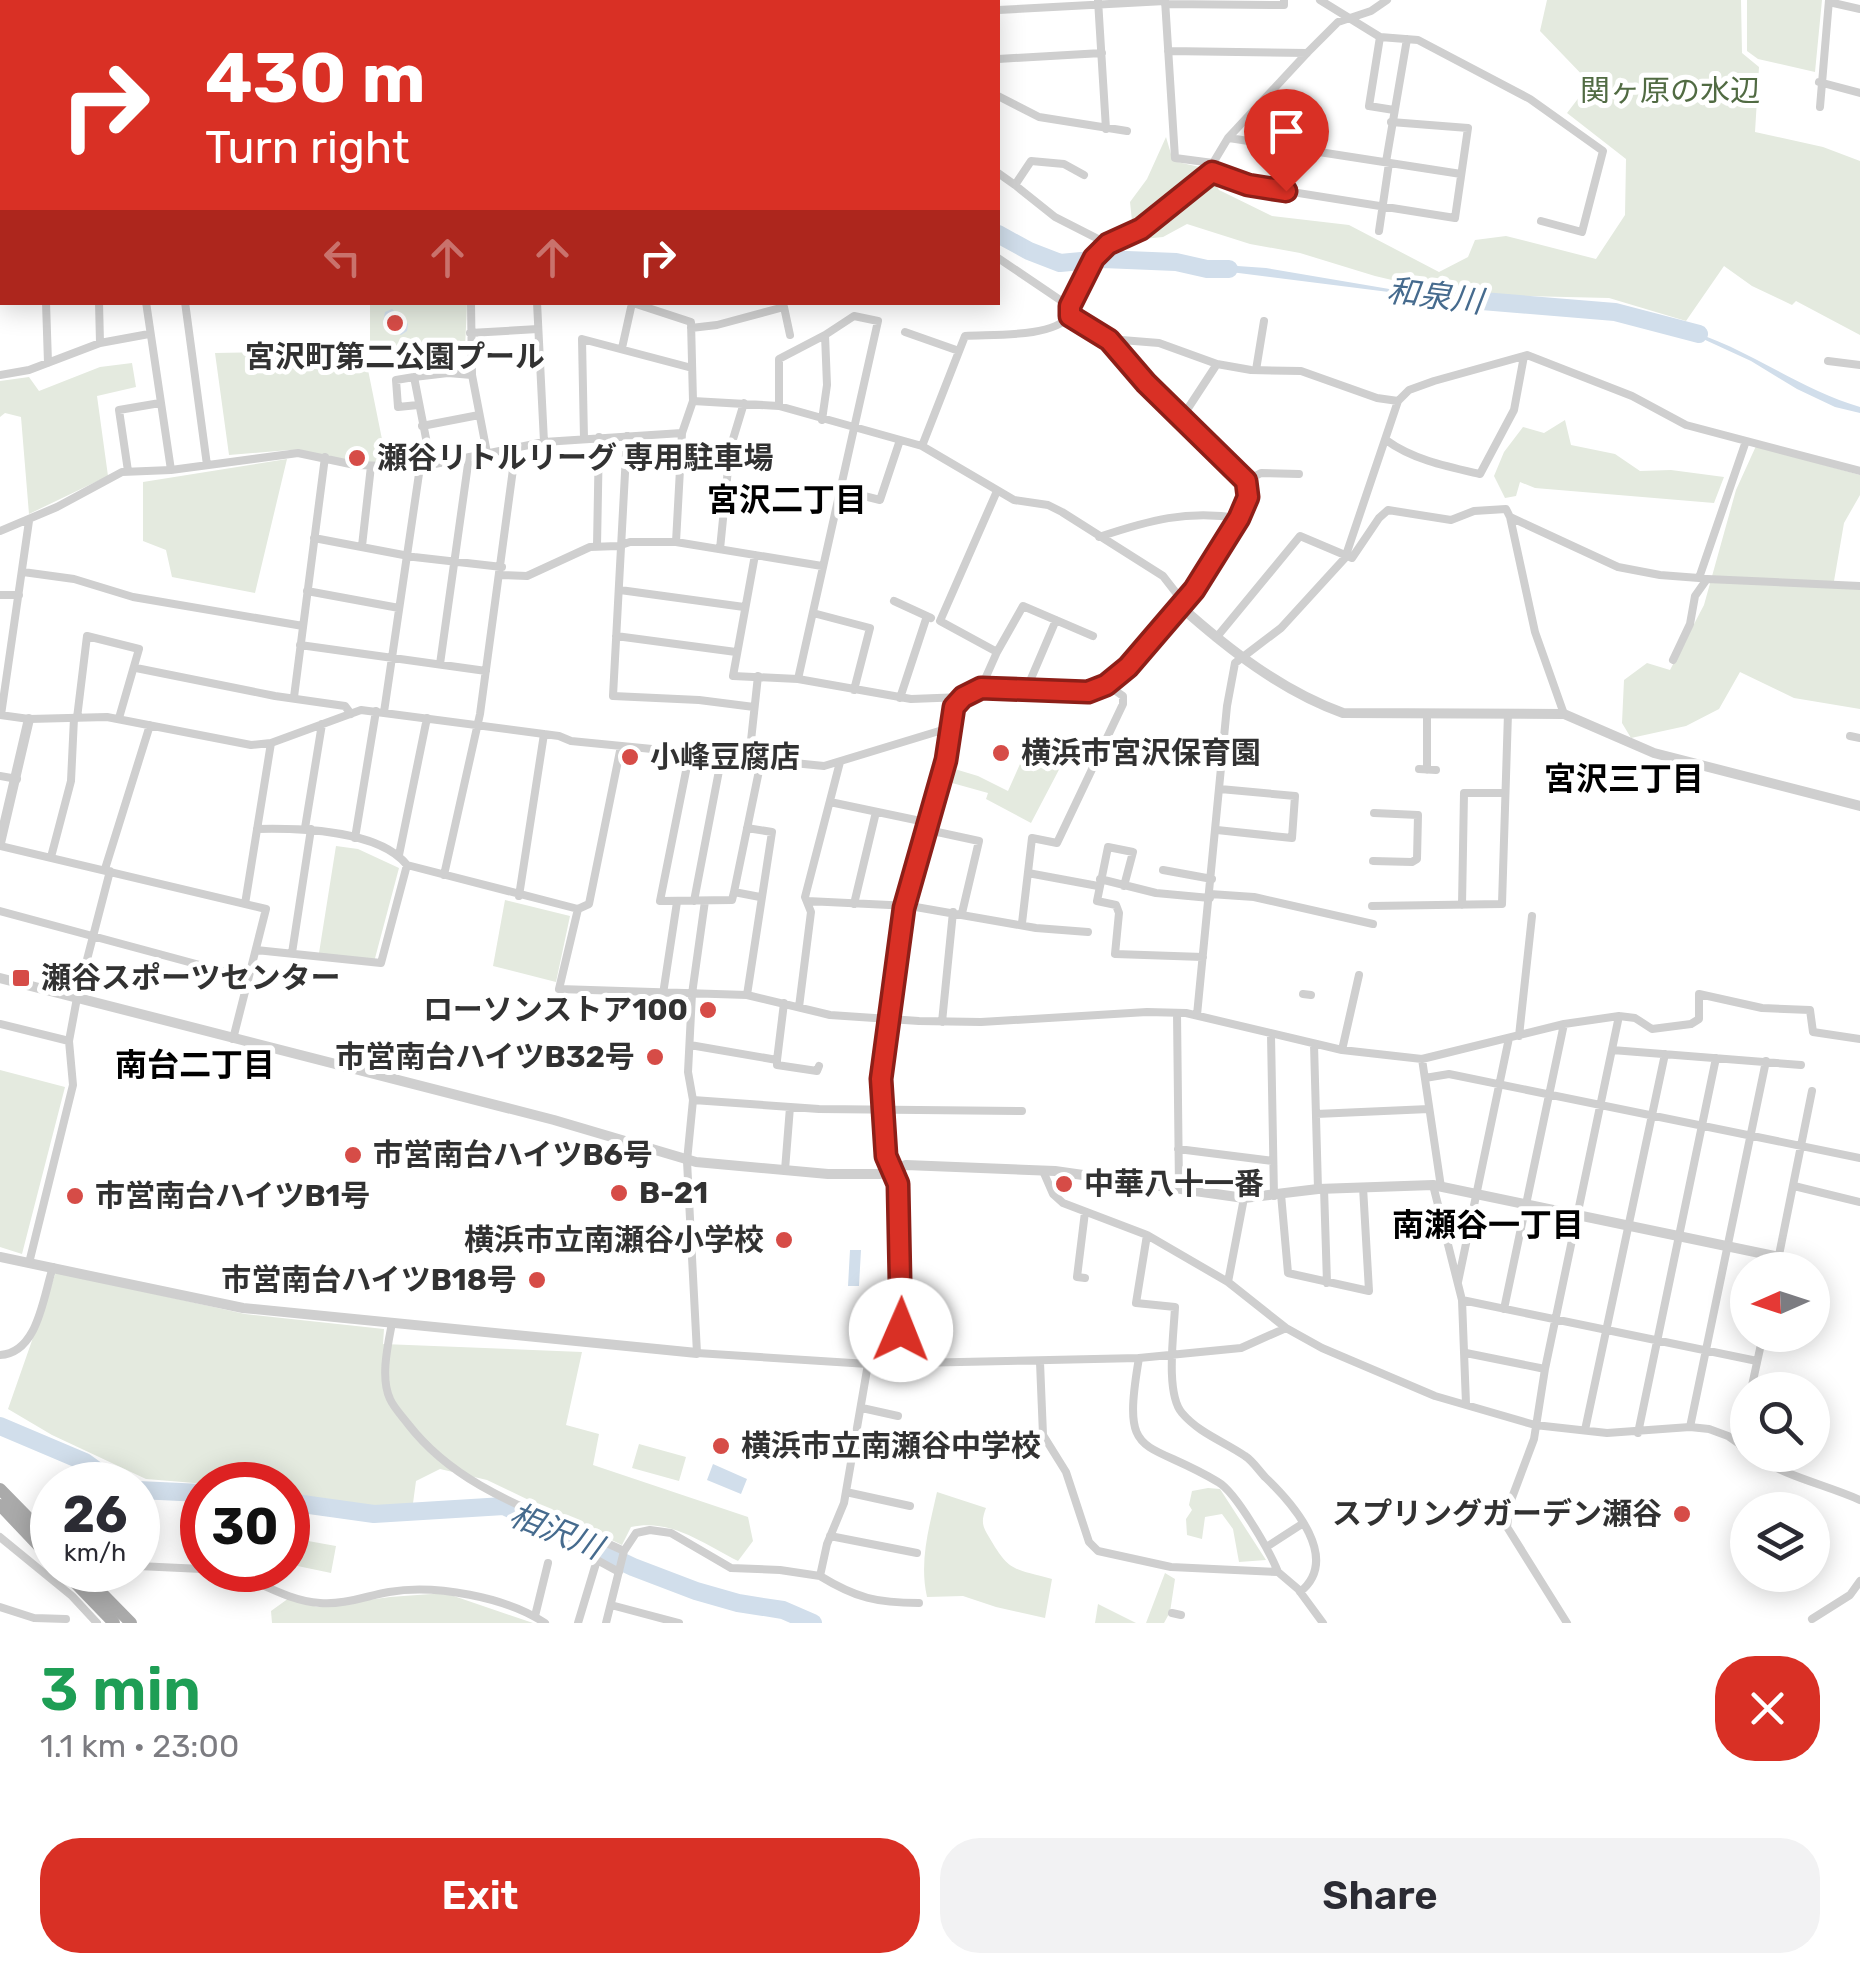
<!DOCTYPE html>
<html lang="en">
<head>
<meta charset="utf-8">
<style>
	body { margin:0; font-family:Rubik,"Noto Sans JP",sans-serif; background:#f2f2f3; color:#2b2b33; height:100vh; display:flex; flex-direction:column; font-size:38px; white-space:nowrap }
	* { box-sizing:border-box; margin:0 }
	p { font-size:32px; color:#7c7c81 }
	.icon { flex:none; width:55px; height:55px; fill:none; stroke:currentColor; stroke-width:2; stroke-linecap:round; stroke-linejoin:round }
	.map { position:relative; height:1623px; overflow:hidden }
	.details { display:flex; flex-direction:column; background:#fff; flex:1 }
	.details>* { flex:none }
	.banner { position:absolute; left:0px; top:0px; width:1000px; height:305px; box-shadow:0 5px 25px #0003; background:#d93025; color:#fff; overflow:hidden }
	.needle { width:65px; rotate:267deg }
	.buttons { position:absolute; left:1730px; top:1252px; display:grid; gap:20px }
	.buttons a { display:grid; place-items:center; width:100px; height:100px; border-radius:50%; background:#fff; box-shadow:0 5px 25px #0003; font-size:50px }
	.speed { position:absolute; left:30px; top:1462px; display:flex; gap:20px; font-size:50px; font-weight:700; text-align:center }
	.speed>* { display:grid; place-content:center; width:130px; height:130px; border-radius:50%; background:#fff; box-shadow:0 5px 25px #0003; line-height:1 }
	.speed small { font-size:25px; font-weight:400 }
	.speed .limit { border:15px solid #d22; background:#fff; color:#111 }
	.pin { position:absolute; display:grid; place-items:center; width:85px; height:85px; color:#fff; margin:-102px -42px; border-radius:50% 50% 50% 0; rotate:-45deg; box-shadow:0 0 10px #0007 }
	.pin .icon { rotate:45deg }
	.me { position:absolute; width:110px; margin:-55px; rotate:1deg; stroke-linejoin:round; filter:drop-shadow(0 0 8px #0008) }
	.turn { display:flex; align-items:center; gap:35px; height:210px; padding:0 40px; font-size:45px }
	.turn .icon { width:130px; height:130px; stroke-width:2.5 }
	.turn b { display:block; font-size:70px; line-height:85px }
	.lanes { display:flex; align-items:center; height:95px; padding:0 40px; background:#0003; justify-content:center; gap:50px; direction:ltr }
	.lanes .off { opacity:.35 }
	.round { display:grid; place-items:center; flex:none; width:105px; height:105px; border-radius:40px; background:#f2f2f3 }
	.overview { display:flex; align-items:center; justify-content:space-between; height:170px; padding:0 40px }
	h1 { font-size:60px; font-weight:600; line-height:75px; color:#1e9e55 }
	.action { display:flex; gap:20px; margin-top:auto; padding:20px 40px }
	.action a { flex:1; height:115px; border-radius:40px; background:#d93025; color:#fff; font-size:40px; font-weight:600; line-height:115px; text-align:center }
	.action a+a { background:#f2f2f3; color:#2b2b33 }
	.map>svg:first-child { display:block }
	.green { fill:#e4eadf }
	.water { fill:#d1deeb }
	.lines { fill:none; stroke-linecap:round; stroke-linejoin:round }
	.river { stroke:#d1deeb; stroke-width:18 }
	.minor { stroke:#cfcfcf; stroke-width:8 }
	.tertiary { stroke:#cfcfcf; stroke-width:10 }
	.primary { stroke:#aaa; stroke-width:12 }
	.route-casing { stroke:#8d1f18; stroke-width:25 }
	.route { stroke:#d93025; stroke-width:18 }
	.poi-dot { fill:#d64c47; stroke:#fff; stroke-width:4 }
	.labels { text-anchor:middle; stroke-width:10; stroke-linejoin:round; paint-order:stroke }
	.park-label { font-size:30px; fill:#516b43; stroke:#fff }
	.poi-label { font-size:30px; font-weight:bold; fill:#323232; stroke:#fff; text-anchor:start }
	.water-label { font-size:32px; font-style:italic; fill:#466b8e; stroke:#fff }
	.neighbourhood-label { font-size:32px; font-weight:bold; fill:#000; stroke:#fff }
</style>
</head>
<body>
<div class="map">
<svg width="1860" height="1623" viewBox="0 0 1860 1623">
	<rect width="100%" height="100%" fill="#fff"/>
	<path class="green" d="M1547 0H1741L1742 53 1759 67 1755 132 1823 147 1860 161V335L1796 301 1792 305 1752 286 1724 266 1686 321 1609 298 1480 295 1439 291 1375 276 1300 253 1250 244 1187 224 1163 237 1134 240 1130 202 1147 179 1166 137 1173 161 1204 168 1219 190 1272 216 1349 225 1439 272 1468 257 1475 240 1506 236 1596 259 1625 215 1626 159 1567 113 1590 83 1540 31Z
		M1747 0H1822L1815 72 1758 59 1747 51Z
		M370 303H467L465 349 370 348Z
		M364 350 387 464 363 463 364 455 352 452 349 461 289 450 229 455 215 353Z
		M132 363 136 387 97 396 108 476 29 514 21 417 5 413 0 417V381L29 377 39 391 100 367Z
		M1565 420 1571 445 1615 454 1640 471 1671 470 1724 477 1714 503 1535 488 1520 482 1516 496 1505 498 1494 476 1504 452 1523 427 1544 433Z
		M1756 446 1860 475V495L1844 523 1834 581 1860 587V709L1794 698 1740 672 1719 709 1686 726 1631 738 1622 723 1624 680 1647 663 1670 670 1704 605 1736 490Z
		M287 459 255 593 172 577 166 550 143 541V482Z
		M1028 746 1063 762 1031 823 986 799 988 793 945 781 948 767 978 776 1008 791Z
		M336 846 358 849 399 868 374 962 319 953Z
		M505 900 570 916 556 982 493 966Z
		M0 1070 65 1087 22 1254 0 1247Z
		M56 1272 245 1314 384 1329 383 1344 582 1352 566 1425 599 1434 593 1465 748 1517 753 1541 738 1561C704 1544 671 1518 631 1527L622 1545 487 1480 440 1469 416 1481 411 1518 290 1504 288 1485H219L146 1479 52 1435 8 1409Z
		M639 1444 686 1457 679 1481 632 1468Z
		M1208 1488 1220 1489 1266 1560 1239 1562 1233 1529 1222 1514 1205 1517 1202 1539 1187 1535 1186 1519 1192 1510 1189 1505 1192 1491Z
		M937 1492 986 1508C981 1521 982 1526 989 1537 1010 1573 1013 1568 1052 1579L1045 1618 996 1607 963 1596 927 1597C919 1561 929 1528 937 1492Z
		M297 1539 336 1546 331 1573 288 1564 291 1543Z
		M1165 1573 1175 1579 1170 1612 1164 1623H1146Z
		M445 1593 533 1623H272L271 1611 289 1598 317 1607 390 1597Z
		M1098 1604 1136 1623H1095Z"/>
	<path class="water" d="M1223 265 1266 268 1460 301 1207 269Z
		M392 309 408 324 407 331 401 335 383 322 385 312Z
		M1677 327C1743 344 1795 388 1860 407V413L1835 407 1797 389 1751 361Z
		M850 1250H861L859 1286H848Z
		M713 1464 747 1479 741 1494 707 1480Z"/>
	<g class="lines">
		<path class="river" d="M0 133H2
			M998 234 1029 251 1060 263 1103 259 1176 262 1207 269H1229
			M1434 297 1615 312 1699 334
			M0 1426 85 1462 117 1485
			M138 1490 202 1493
			M288 1502 374 1514 504 1506 633 1567 696 1591 738 1603 783 1610 813 1623"/>
		<path class="minor" d="M22 0 23 2
			M98 0 101 2
			M869 0 870 2
			M986 0V2
			M1098 0 1106 129
			M1165 0 1175 158 1213 163
			M1320 0 1380 37 1418 40 1530 99 1603 151 1582 232 1541 221
			M265 2V0
			M1829 2 1860 9
			M1165 4 1284 5V0
			M998 10 1165 1
			M0 20 2 25
			M1380 37 1369 106 1394 110
			M0 46 2 45
			M1168 51 1307 53
			M998 59 1102 53
			M1819 82 1860 93
			M0 86H2
			M998 96 1039 117 1127 131
			M1820 107 1829 0
			M1229 138 1461 174
			M0 140 2 143
			M1386 162 1407 39
			M1212 172 1248 185 1455 218 1468 128 1391 122
			M998 173 1015 185
			M1084 175 1064 164 1031 161 1015 185 1055 217 1108 244
			M1286 191 1293 148
			M0 199H2
			M1379 231 1389 163
			M998 258 1069 306 1094 258 1108 244 1141 229 1212 172 1213 163 1228 138 1307 53 1338 22 1371 11 1387 0
			M46 302 48 363
			M99 302 100 343
			M146 302 171 470
			M185 302 207 465
			M471 302 472 375 487 453
			M537 302 544 442
			M630 302 691 322 693 401 682 433 676 542
			M1069 306 1070 316 1109 339 1146 383 1246 481
			M691 328 717 325 784 307 790 335
			M905 332 959 351
			M470 333 538 329
			M1109 339 1159 343 1217 364 1251 370 1301 371 1377 398 1398 401
			M622 348 632 303
			M1828 361 1860 365
			M1256 370 1264 321
			M0 375 29 370 100 343 149 334
			M414 377 396 380 398 407 418 405
			M693 401 779 406 922 446 1014 500 1048 505 1062 512 1163 576 1184 603
			M779 406V359L825 335
			M1181 419 1217 364
			M422 426 479 415
			M627 436 613 696 699 700 754 707
			M584 439 582 339 692 368
			M1386 440C1413 460 1449 467 1480 474L1514 410 1524 356
			M922 446 965 336C993 334 1051 338 1070 316
			M431 464 414 377 448 373 472 375
			M128 471 119 410 160 403
			M840 490 880 500 900 440
			M0 531 57 507 122 472 171 470 298 453 355 465 420 467 544 442 682 433
			M1099 537C1150 520 1186 510 1239 518
			M314 538 414 557 502 567
			M362 546 371 466
			M597 546 599 437
			M720 549 730 449 744 403
			M755 555 733 676 798 679 911 699 963 697
			M23 572 74 579 133 597 303 626
			M500 575 527 576 590 547 618 546 630 542H676L822 566
			M1699 578 1746 441
			M1707 579 1860 586
			M620 590 744 607
			M307 591 399 608
			M0 595H19
			M894 601 931 618
			M813 613 870 628 854 690
			M616 636 736 652
			M1216 638 1300 536 1352 558 1379 518 1388 510 1451 520 1474 511 1506 509 1510 517
			M300 645 486 671
			M997 652 1023 606 1093 636
			M1673 660 1690 624 1695 596 1707 579H1704
			M440 664 469 457
			M136 668 275 696 345 706 351 714
			M798 679 878 321 854 316 825 335 827 385 822 420
			M981 688 997 652 940 621 997 491
			M1027 688 1056 620
			M294 697 325 457
			M900 698 927 616
			M384 712 420 467
			M1564 714 1535 632 1510 517 1618 567 1660 575 1699 578
			M0 715 29 719 107 717 251 745 271 743 361 710 559 736 571 741 824 766 949 728
			M1 715 29 521
			M1427 715V770
			M77 718 87 636 139 649 119 718
			M1850 736 1860 738
			M621 746 589 904 578 909 559 989 747 995 830 1015 919 1021 981 1022 1147 1012 1186 1013 1342 1050 1422 1059 1564 1024 1619 1016 1635 1018 1652 1029 1691 1024 1699 1019V994L1762 1008 1810 1010 1813 1032 1860 1039
			M690 751 660 901 732 900 734 892 760 897
			M749 759 758 676
			M1419 769 1436 770
			M0 776 17 779
			M830 802 930 823
			M305 828 322 724
			M257 829C299 828 379 830 407 865L578 909
			M928 830 979 841 962 913
			M1217 830 1292 838 1295 796 1220 789
			M355 838 376 711
			M0 846 266 909 233 1039
			M399 855 427 718
			M51 857 71 781 74 718
			M1373 861 1412 862 1417 859 1418 815 1374 813
			M105 869 150 725
			M1163 870 1212 879
			M1028 873 1098 886
			M444 875 480 714 516 447
			M1100 879 1156 893 1210 898
			M1124 886 1133 852 1108 847 1097 901 1116 905 1119 913 1115 954 1203 957
			M734 892 761 761
			M1210 894 1254 897 1373 924
			M519 896 544 734
			M694 901 722 755
			M705 901 692 994 688 1072 693 1100 687 1161 697 1353 868 1364
			M807 901 910 906 1036 928 1088 932
			M245 904 271 743
			M854 904 876 812
			M1462 905 1464 793H1504
			M1372 906 1502 904 1508 713
			M0 911 248 978
			M1022 923 1032 838 1057 843 1123 704V696L1107 685
			M256 950 381 963 407 865
			M292 953 311 829
			M663 994 677 902
			M1303 994 1311 995
			M747 995 772 832 747 828
			M799 1007 811 912 805 897 840 762
			M1177 1013 1179 1188
			M1197 1015 1227 706 1235 663 1281 628 1345 558 1398 401 1409 390 1434 381 1527 355 1632 396 1686 425 1860 471
			M942 1022 953 912
			M0 1024 69 1041
			M1271 1035 1274 1196
			M1519 1036 1532 916
			M1314 1044 1318 1189
			M690 1045 777 1060 784 1003
			M1342 1050 1359 975
			M1612 1050 1801 1065
			M1422 1059 1441 1187
			M777 1060V1065L817 1071 819 1066
			M1425 1078 1449 1074 1860 1158
			M693 1100 819 1109 1022 1111
			M1316 1114 1429 1109
			M1178 1149 1273 1161
			M785 1170 790 1107
			M1043 1171 1053 1194 1063 1203 1147 1235 1228 1282 1286 1328 1322 1348 1435 1396 1535 1425 1607 1433 1690 1427 1709 1429 1728 1436 1748 1450
			M1433 1185 1462 1300 1466 1404
			M1794 1186 1860 1202
			M1324 1188 1327 1283
			M1281 1194 1288 1273 1369 1291 1363 1187
			M1085 1212 1077 1277 1085 1278
			M1147 1235 1136 1303 1175 1307C1174 1332 1165 1393 1182 1413 1199 1433 1223 1441 1245 1456 1253 1461 1259 1471 1266 1478 1294 1505 1341 1559 1300 1592
			M29 1263 73 1085 69 1041 77 998 110 871
			M1776 1270 1812 1091
			M1228 1282 1244 1198
			M1458 1282 1509 1038
			M1462 1300 1757 1361
			M1504 1309 1564 1024
			M392 1323C388 1344 380 1378 390 1399 394 1408 402 1416 408 1424 462 1494 547 1514 624 1551
			M1466 1353 1545 1369
			M0 1355C38 1353 43 1297 53 1267
			M1139 1358C1121 1463 1143 1437 1218 1482 1236 1492 1270 1552 1278 1572
			M1040 1362 1043 1435 1066 1472 1089 1542 1098 1551 1171 1567 1278 1572 1298 1589 1323 1623
			M900 1364 898 1184 886 1156 881 1079 904 907 946 760 954 707 963 697 981 688 1088 691 1107 685 1128 667 1193 591 1239 518 1249 497 1246 481 1261 473 1299 474
			M1751 1390 1763 1335
			M862 1408 898 1416
			M1690 1427 1766 1061
			M1585 1430 1665 1054
			M1638 1433 1716 1058
			M1740 1445 1748 1407
			M854 1448 890 1455
			M1754 1455C1786 1477 1824 1484 1860 1500
			M846 1492 910 1506
			M830 1536 917 1553
			M0 1537 72 1596 97 1623
			M1268 1546 1302 1524
			M138 1566 202 1569
			M226 1570C257 1580 287 1601 320 1603 344 1605 366 1596 389 1592 435 1584 506 1597 545 1623
			M820 1576C856 1598 877 1603 919 1603
			M611 1605 679 1623
			M0 1607 34 1618 66 1619
			M1172 1613 1181 1615
			M535 1616 548 1563
			M1812 1619 1850 1595 1860 1581
			M578 1623 597 1560 619 1572
			M606 1623 624 1551 636 1533 650 1530 671 1533 731 1568 780 1570 820 1576 827 1544 844 1503 868 1364 1139 1358 1241 1348 1286 1328
			M1567 1623 1507 1527 1510 1503 1534 1439 1545 1369 1619 1016"/>
		<path class="tertiary" d="M1180 606C1228 649 1282 691 1343 713L1564 714 1654 753 1860 806
			M0 843 29 719
			M0 978 554 1120 696 1162 828 1174H880L906 1165 1055 1171 1244 1198 1318 1189 1433 1185 1779 1257
			M0 1257 243 1308 697 1353"/>
		<path class="primary" d="M0 1489 52 1542
			M0 1505 52 1560
			M63 1570 114 1623
			M79 1570 131 1623"/>
	</g>
	<g class="lines">
		<defs>
			<path id="route" d="M901 1330 898 1184 886 1156 881 1079 904 908 946 760 954 707 963 697 981 688 1088 692 1106 685 1128 667 1194 590 1239 518 1248 497 1246 481 1146 383 1109 340 1070 316V306L1094 258 1108 244 1141 229 1212 172 1248 185 1286 191"/>
		</defs>
		<use href="#route" class="route-casing"/>
		<use href="#route" class="route"/>
	</g>
	<g class="poi-dot">
		<circle cx="395" cy="323" r="10"/>
		<circle cx="357" cy="458" r="10"/>
		<circle cx="1001" cy="753" r="10"/>
		<circle cx="630" cy="757" r="10"/>
		<rect x="11" y="968" width="20" height="20" rx="5"/>
		<circle cx="708" cy="1010" r="10"/>
		<circle cx="655" cy="1057" r="10"/>
		<circle cx="353" cy="1155" r="10"/>
		<circle cx="1064" cy="1184" r="10"/>
		<circle cx="619" cy="1193" r="10"/>
		<circle cx="75" cy="1196" r="10"/>
		<circle cx="784" cy="1240" r="10"/>
		<circle cx="537" cy="1280" r="10"/>
		<circle cx="721" cy="1446" r="10"/>
		<circle cx="1682" cy="1514" r="10"/>
	</g>
	<g class="labels">
		<g class="park-label">
			<text x="1670" y="101">関ヶ原の水辺</text>
		</g>
		<g class="poi-label">
			<text x="395" y="367" text-anchor="middle">宮沢町第二公園プール</text>
			<text x="377" y="468">瀬谷リトルリーグ 専用駐車場</text>
			<text x="1021" y="763">横浜市宮沢保育園</text>
			<text x="650" y="767">小峰豆腐店</text>
			<text x="41" y="988">瀬谷スポーツセンター</text>
			<text x="688" y="1020" text-anchor="end">ローソンストア100</text>
			<text x="635" y="1067" text-anchor="end">市営南台ハイツB32号</text>
			<text x="373" y="1165">市営南台ハイツB6号</text>
			<text x="1084" y="1194">中華八十一番</text>
			<text x="639" y="1203">B-21</text>
			<text x="95" y="1206">市営南台ハイツB1号</text>
			<text x="764" y="1250" text-anchor="end">横浜市立南瀬谷小学校</text>
			<text x="517" y="1290" text-anchor="end">市営南台ハイツB18号</text>
			<text x="741" y="1456">横浜市立南瀬谷中学校</text>
			<text x="1662" y="1524" text-anchor="end">スプリングガーデン瀬谷</text>
		</g>
		<g class="water-label">
			<text transform="translate(1435 296) rotate(7)" y="11">和泉川</text>
			<text transform="translate(556 1531) rotate(22)" y="11">相沢川</text>
		</g>
		<g class="neighbourhood-label">
			<text x="787" y="511">宮沢二丁目</text>
			<text x="1624" y="790">宮沢三丁目</text>
			<text x="195" y="1076">南台二丁目</text>
			<text x="1488" y="1236">南瀬谷一丁目</text>
		</g>
	</g>
</svg>
<div class="buttons">
<a><svg class="needle" viewBox="-14 -14 28 28"><path d="M0-13l5 13h-10z" fill="#e53935"/><path d="M0 13l5-13h-10z" fill="#7c7c81"/></svg></a>
<a><svg class="icon" aria-label="search" viewBox="0 0 24 24"><circle cx="10" cy="10" r="6"/><path d="M15 15l6 6"/></svg></a>
<a><svg class="icon" aria-label="layers" viewBox="0 0 24 24"><path d="M12 4l9 5-9 5-9-5zM3 14l9 5 9-5"/></svg></a>
</div>
<div class="speed"><div>26<small>km/h</small></div><div class="limit">30</div></div>
<div class="pin" style="left:1286px;top:191px;background:#d93025"><svg class="icon" aria-label="arrive" viewBox="0 0 24 24"><path d="M6 21V4h12l-3 4 3 4H6"/></svg></div>
<svg class="me" style="left:901px;top:1330px" viewBox="-20 -20 40 40"><circle r="19" fill="#fff"/><path d="M0-13L10 11 0 6-10 11z" fill="#d93025"/></svg>
<div class="banner">
<div class="turn"><svg class="icon" aria-label="right" viewBox="0 0 24 24"><path d="M7 20v-9h11M14 6l5 5-5 5"/></svg><div><b>430 m</b>Turn right</div></div>
<div class="lanes"><svg class="icon off" aria-label="left" viewBox="0 0 24 24"><path d="M17 20v-9H6M10 6l-5 5 5 5"/></svg><svg class="icon off" aria-label="ahead" viewBox="0 0 24 24"><path d="M12 20V5M6 11l6-6 6 6"/></svg><svg class="icon off" aria-label="ahead" viewBox="0 0 24 24"><path d="M12 20V5M6 11l6-6 6 6"/></svg><svg class="icon" aria-label="right" viewBox="0 0 24 24"><path d="M7 20v-9h11M14 6l5 5-5 5"/></svg></div>
</div>
</div>
<section class="details">
<div class="overview"><div><h1>3 min</h1><p>1.1 km · 23:00</p></div><a class="round" style="background:#d93025;color:#fff"><svg class="icon" aria-label="close" viewBox="0 0 24 24"><path d="M6 6l12 12M18 6L6 18"/></svg></a></div>
<div class="action"><a>Exit</a><a>Share</a></div>
</section>
</body>
</html>
